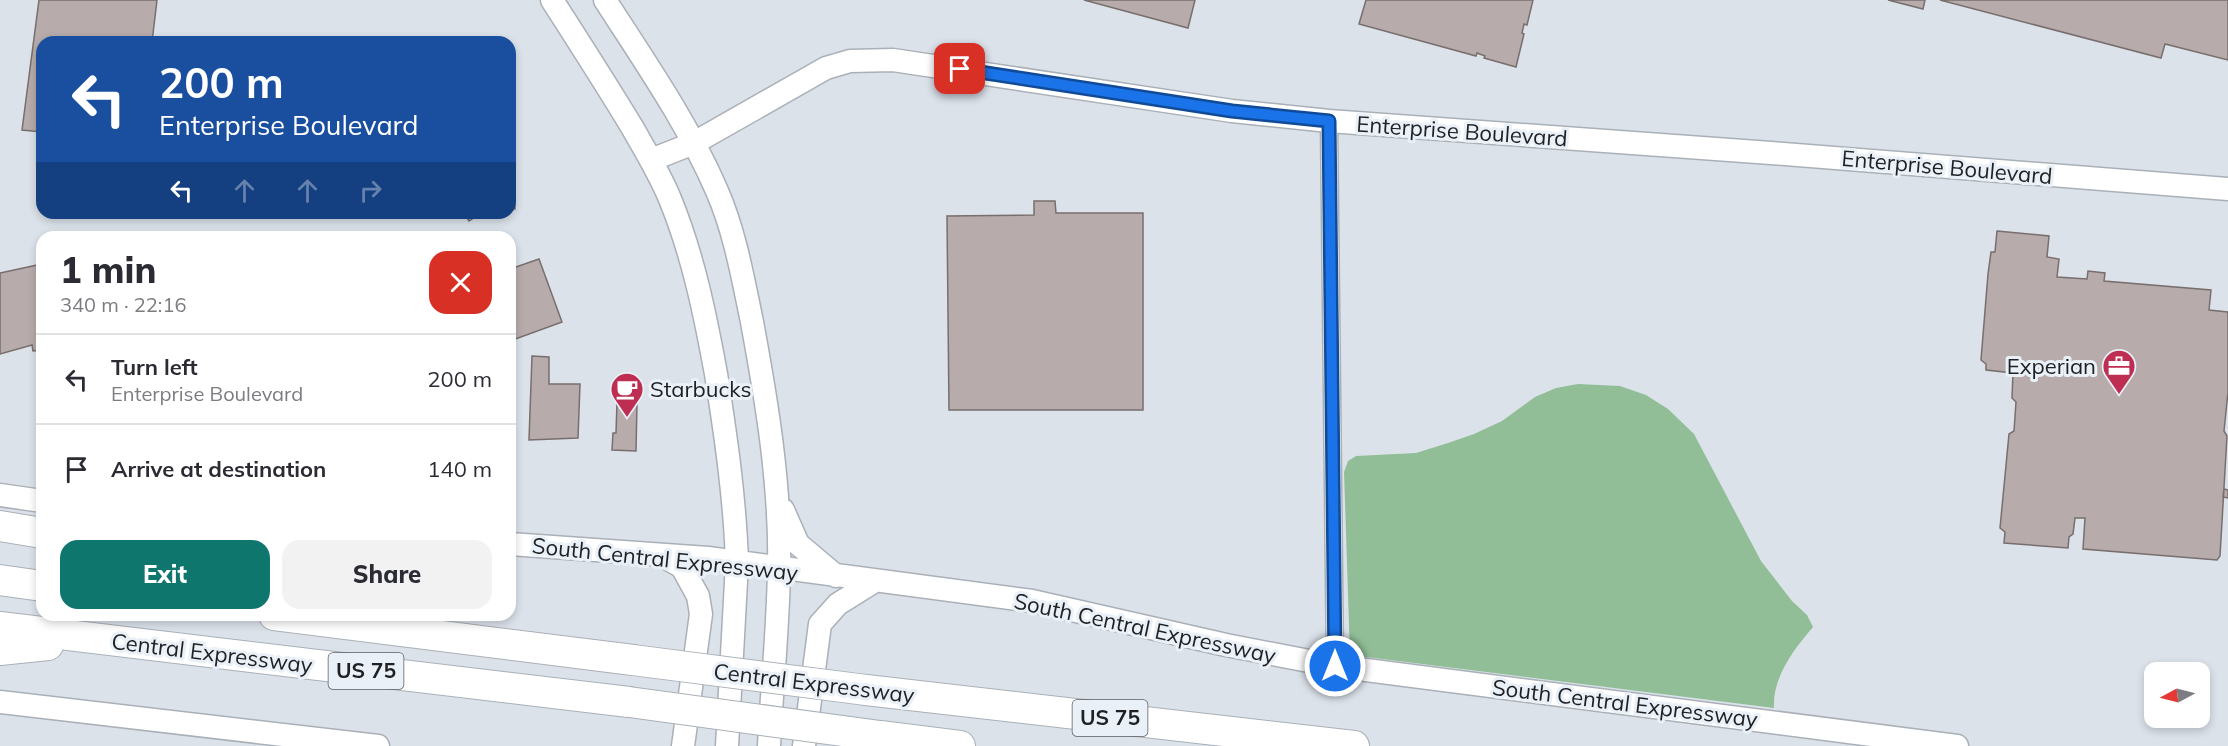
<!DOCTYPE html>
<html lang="en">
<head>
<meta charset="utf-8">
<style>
	body { margin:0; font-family:Mulish,sans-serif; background:#f2f2f3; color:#2b2b33; height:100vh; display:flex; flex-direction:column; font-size:22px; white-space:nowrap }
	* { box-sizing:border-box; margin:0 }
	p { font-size:20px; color:#7c7c81 }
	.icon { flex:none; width:33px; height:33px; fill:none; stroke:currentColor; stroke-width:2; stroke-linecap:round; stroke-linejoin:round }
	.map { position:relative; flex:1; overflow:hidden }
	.sheet { position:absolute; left:36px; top:231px; width:480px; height:390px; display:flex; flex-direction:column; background:#fff; border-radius:18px; box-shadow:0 3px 9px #0003 }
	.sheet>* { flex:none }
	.guide { position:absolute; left:36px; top:36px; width:480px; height:183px; border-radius:18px; box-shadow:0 3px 9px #0003; background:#1a4fa0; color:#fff; overflow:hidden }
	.needle { width:39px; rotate:263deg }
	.tools { position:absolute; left:2144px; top:662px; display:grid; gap:12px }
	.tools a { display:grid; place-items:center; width:66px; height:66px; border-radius:12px; background:#fff; box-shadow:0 3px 9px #0003; font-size:30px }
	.pin { position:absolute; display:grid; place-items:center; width:51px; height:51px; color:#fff; margin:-26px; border-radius:12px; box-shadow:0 3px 9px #0006 }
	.me { position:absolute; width:66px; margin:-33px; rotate:0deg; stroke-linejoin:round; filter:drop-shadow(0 0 4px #0008) }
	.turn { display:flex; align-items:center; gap:21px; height:126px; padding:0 24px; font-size:27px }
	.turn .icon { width:78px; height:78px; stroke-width:2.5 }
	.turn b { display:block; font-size:42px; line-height:51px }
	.lanes { display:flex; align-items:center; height:57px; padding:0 24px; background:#0003; justify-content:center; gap:30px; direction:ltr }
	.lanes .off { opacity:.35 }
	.round { display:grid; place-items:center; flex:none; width:63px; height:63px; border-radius:18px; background:#f2f2f3 }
	.headline { display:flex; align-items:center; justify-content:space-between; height:102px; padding:0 24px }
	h1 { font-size:36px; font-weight:800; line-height:45px }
	.button { display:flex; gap:12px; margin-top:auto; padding:12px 24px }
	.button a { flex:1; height:69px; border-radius:18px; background:#0f766e; color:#fff; font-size:24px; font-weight:800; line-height:69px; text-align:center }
	.button a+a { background:#f2f2f3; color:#2b2b33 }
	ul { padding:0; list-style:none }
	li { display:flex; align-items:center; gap:18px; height:90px; padding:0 24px; border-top:2px solid #e1e1e2 }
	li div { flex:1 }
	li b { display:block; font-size:22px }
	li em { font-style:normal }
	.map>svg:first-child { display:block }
	.green { fill:#91be97 }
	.building { fill:#b7acab; stroke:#786e6d; stroke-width:1.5 }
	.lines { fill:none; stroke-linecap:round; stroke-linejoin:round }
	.street-casing { stroke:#aab0b7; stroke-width:19 }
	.secondary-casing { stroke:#aab0b7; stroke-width:25 }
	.highway-casing { stroke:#aab0b7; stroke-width:32 }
	.street { stroke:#fff; stroke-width:16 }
	.secondary { stroke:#fff; stroke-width:22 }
	.highway { stroke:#fff; stroke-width:30 }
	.highway-bridge-casing { stroke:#aab0b7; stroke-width:32; stroke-linecap:butt }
	.highway-bridge { stroke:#fff; stroke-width:30 }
	.route-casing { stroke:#114b97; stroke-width:15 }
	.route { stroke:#1a73e8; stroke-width:10 }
	.labels { text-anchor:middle; stroke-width:6; stroke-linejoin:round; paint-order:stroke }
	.shield { fill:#e9f0f7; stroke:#5b5e63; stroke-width:1.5 }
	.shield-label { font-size:21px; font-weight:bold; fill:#1e2023 }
	.street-label { font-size:22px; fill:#1e2023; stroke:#e9f0f7 }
	.poi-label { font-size:22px; fill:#1e2023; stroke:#e9f0f7; text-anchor:end }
</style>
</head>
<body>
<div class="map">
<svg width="2228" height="746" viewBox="0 0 2228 746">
	<rect width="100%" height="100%" fill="#dbe2ea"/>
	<path class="green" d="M1578 384 1620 386 1646 395 1668 409 1694 434 1761 561 1792 601 1807 615 1813 627C1794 649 1772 678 1774 708L1350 655 1344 472 1348 461 1356 456 1416 453 1448 443 1474 434 1502 421 1535 397 1556 388Z"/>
	<path class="building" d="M39 0H157L152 42H42V132L22 130Z
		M1084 0H1195L1188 28Z
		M1366 0H1533L1527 25 1524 24 1522 33 1524 34 1516 67 1484 58 1485 56 1477 53 1476 56 1359 24Z
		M1888 0H1925L1923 9Z
		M1940 0H2228V60L2165 44 2161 58Z
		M514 185 515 209H510V186Z
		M1034 201H1055L1056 213H1143V410H949L947 216 1034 215Z
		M464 213H481L469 221Z
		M1997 231 2049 236 2047 257 2059 259 2057 277 2087 279 2088 271 2105 273 2104 281 2211 290 2209 310 2228 312V392L2224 431 2227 436 2220 556 2217 560 2083 549 2085 518H2075L2073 534 2069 537 2068 548 2004 543 2005 532 2000 528 2009 434 2014 431 2016 402 2012 398 2013 373 1986 370V364L1981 360 1988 274 1991 252H1995Z
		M539 259 562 322 510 341V269Z
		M42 264V350L33 351 32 345 0 354V273Z
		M532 356 549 357V384H580L578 438 529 440Z
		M617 402 637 403 636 451 612 450 613 433H616Z
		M2224 489 2228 490V498L2223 497Z"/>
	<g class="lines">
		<defs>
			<path id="street" d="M1329 121 1335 666"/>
			<path id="secondary" d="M552 0C579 42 606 84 632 127 645 150 660 174 670 199 693 255 705 314 716 374 726 437 735 500 737 563L727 746
				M605 0C645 62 688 124 717 191 735 232 743 279 752 322 767 403 781 487 779 570 778 628 772 687 769 746
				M651 160 694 143 826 68 850 61 893 60 1232 111 1329 121 1771 153 2228 189
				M0 495 42 501
				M783 510 798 544 836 576
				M510 544 708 558 1032 601 1226 645 1335 666 1957 746
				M661 555 682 567 698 596 701 614 683 746
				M0 702 378 746
				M804 746 820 624 838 604 875 581"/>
			<path id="highway" d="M0 526 42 533
				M0 580 42 586
				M274 615 633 660
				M0 627 629 702
				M0 650 48 645
				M866 690 1354 746
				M880 736 960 746"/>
		</defs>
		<use href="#street" class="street-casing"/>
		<use href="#secondary" class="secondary-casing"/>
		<use href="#highway" class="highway-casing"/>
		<use href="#street" class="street"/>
		<use href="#secondary" class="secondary"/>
		<use href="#highway" class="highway"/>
		<defs>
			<path id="highway-bridge" d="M633 660 866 690
				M629 702 880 736"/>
		</defs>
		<use href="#highway-bridge" class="highway-bridge-casing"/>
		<use href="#highway-bridge" class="highway-bridge"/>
	</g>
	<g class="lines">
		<defs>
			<path id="route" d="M960 69 1232 111 1329 121 1335 666"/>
		</defs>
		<use href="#route" class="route-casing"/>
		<use href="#route" class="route"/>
	</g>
	<defs>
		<symbol id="office-pin" viewBox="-11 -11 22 30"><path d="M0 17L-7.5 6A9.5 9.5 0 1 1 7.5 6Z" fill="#be2e52" stroke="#e9f0f7"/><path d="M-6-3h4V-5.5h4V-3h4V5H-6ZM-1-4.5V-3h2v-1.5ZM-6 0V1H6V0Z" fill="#fff"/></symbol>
		<symbol id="cafe-pin" viewBox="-11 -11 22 30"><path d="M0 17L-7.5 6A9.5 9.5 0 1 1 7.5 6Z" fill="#be2e52" stroke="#e9f0f7"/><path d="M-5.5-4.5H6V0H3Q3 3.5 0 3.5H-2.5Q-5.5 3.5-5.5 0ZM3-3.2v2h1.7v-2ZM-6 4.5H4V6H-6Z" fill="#fff"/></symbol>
	</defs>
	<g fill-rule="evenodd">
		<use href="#office-pin" x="2100" y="347" width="38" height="52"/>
		<use href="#cafe-pin" x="608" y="370" width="38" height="52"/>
	</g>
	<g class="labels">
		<g class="shield">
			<rect x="328.5" y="653" width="75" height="36" rx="4.5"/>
			<rect x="1072.5" y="700" width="75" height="36" rx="4.5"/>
		</g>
		<g class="shield-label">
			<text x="366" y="678">US 75</text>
			<text x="1110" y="725">US 75</text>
		</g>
		<g class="street-label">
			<text transform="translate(1462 131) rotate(4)" y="8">Enterprise Boulevard</text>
			<text transform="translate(1947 167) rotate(5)" y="8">Enterprise Boulevard</text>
			<text transform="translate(665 559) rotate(6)" y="8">South Central Expressway</text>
			<text transform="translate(1145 628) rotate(12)" y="8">South Central Expressway</text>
			<text transform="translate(212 653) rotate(7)" y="8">Central Expressway</text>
			<text transform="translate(814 683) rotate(7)" y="8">Central Expressway</text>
			<text transform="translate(1625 703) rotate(7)" y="8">South Central Expressway</text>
		</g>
		<g class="poi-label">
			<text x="2096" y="374">Experian</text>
			<text x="650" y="397" text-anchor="start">Starbucks</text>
		</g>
	</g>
</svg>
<div class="tools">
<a><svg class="needle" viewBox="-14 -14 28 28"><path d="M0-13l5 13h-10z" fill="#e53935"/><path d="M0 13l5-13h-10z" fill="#7c7c81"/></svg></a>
</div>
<div class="pin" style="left:960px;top:69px;background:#d93025"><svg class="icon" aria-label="arrive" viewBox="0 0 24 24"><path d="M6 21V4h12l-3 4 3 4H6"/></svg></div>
<svg class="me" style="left:1335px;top:666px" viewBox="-20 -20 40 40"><circle r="17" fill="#1a73e8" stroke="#fff" stroke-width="3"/><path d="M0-11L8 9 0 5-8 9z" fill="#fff"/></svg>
<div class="guide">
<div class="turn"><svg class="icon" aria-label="left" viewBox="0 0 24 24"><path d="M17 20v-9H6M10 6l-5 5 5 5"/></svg><div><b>200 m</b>Enterprise Boulevard</div></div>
<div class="lanes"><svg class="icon" aria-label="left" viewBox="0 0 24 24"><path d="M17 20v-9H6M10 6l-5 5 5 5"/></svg><svg class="icon off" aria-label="ahead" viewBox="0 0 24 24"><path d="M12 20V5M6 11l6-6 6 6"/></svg><svg class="icon off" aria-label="ahead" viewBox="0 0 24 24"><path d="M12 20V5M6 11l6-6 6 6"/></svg><svg class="icon off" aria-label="right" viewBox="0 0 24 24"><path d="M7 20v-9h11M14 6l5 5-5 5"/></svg></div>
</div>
<section class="sheet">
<div class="headline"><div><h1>1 min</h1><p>340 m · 22:16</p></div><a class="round" style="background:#d93025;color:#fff"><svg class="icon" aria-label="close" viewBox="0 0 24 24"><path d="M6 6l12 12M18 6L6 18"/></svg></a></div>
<ul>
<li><svg class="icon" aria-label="left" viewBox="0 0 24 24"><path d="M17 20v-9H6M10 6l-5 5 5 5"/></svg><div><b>Turn left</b><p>Enterprise Boulevard</p></div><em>200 m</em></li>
<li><svg class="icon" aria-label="arrive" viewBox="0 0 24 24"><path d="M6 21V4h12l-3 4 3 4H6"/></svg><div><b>Arrive at destination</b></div><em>140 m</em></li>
</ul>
<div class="button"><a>Exit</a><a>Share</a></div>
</section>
</div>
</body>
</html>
